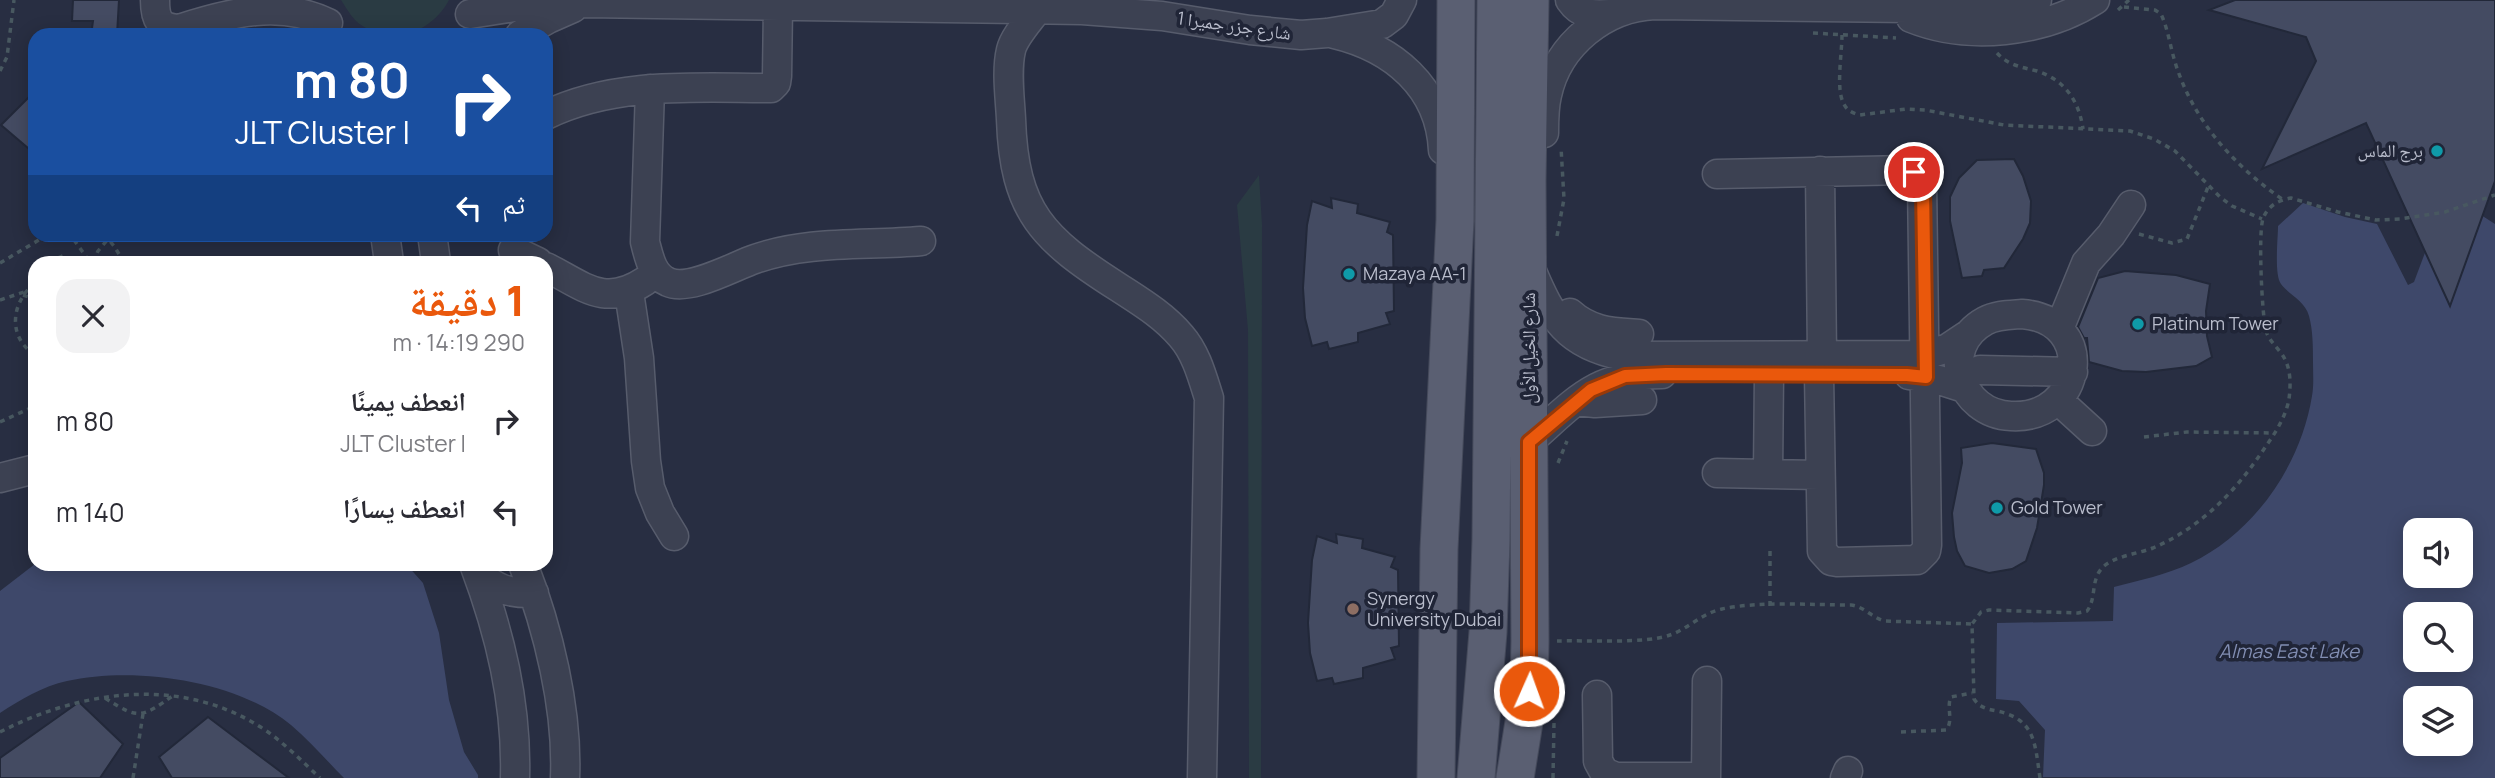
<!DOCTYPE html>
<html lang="ar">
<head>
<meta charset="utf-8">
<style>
	body { margin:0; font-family:Manrope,"Noto Naskh Arabic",sans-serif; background:#f2f2f3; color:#2b2b33; direction:rtl; height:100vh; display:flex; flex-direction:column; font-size:26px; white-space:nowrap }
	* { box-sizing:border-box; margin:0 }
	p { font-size:23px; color:#7c7c81 }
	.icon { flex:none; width:38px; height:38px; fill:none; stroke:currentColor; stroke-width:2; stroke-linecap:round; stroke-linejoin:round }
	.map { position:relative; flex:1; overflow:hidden; direction:ltr }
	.sheet { position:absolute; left:28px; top:256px; width:525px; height:315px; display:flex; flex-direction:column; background:#fff; border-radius:21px; box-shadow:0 4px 18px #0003; direction:rtl }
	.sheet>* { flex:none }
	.banner { position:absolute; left:28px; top:28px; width:525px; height:214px; border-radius:21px; box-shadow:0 4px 18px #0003; direction:rtl; background:#1a4fa0; color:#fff; overflow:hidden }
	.tools { position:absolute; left:2403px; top:518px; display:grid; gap:14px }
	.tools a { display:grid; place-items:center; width:70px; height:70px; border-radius:14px; background:#fff; box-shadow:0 4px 18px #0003; font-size:35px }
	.pin { position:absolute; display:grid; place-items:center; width:60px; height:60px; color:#fff; margin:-30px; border:4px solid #fff; border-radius:50%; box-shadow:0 2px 7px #0007 }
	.me { position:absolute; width:77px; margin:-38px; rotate:2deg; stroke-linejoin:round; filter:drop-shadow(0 0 5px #0008) }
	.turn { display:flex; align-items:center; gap:24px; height:147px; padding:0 28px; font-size:32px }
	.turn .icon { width:91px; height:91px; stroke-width:2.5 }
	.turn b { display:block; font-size:49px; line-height:60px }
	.then { display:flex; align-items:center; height:66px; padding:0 28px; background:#0003; gap:14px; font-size:26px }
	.round { display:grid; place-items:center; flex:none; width:74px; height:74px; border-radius:21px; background:#f2f2f3 }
	.summary { display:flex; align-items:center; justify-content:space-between; height:119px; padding:0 28px }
	h1 { font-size:42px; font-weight:800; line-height:52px; color:#ea580c }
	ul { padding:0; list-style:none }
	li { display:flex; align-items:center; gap:21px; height:91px; padding:0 28px }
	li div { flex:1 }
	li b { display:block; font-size:26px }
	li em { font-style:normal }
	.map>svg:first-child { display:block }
	.green { fill:#2a3b43 }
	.water { fill:#3e486a; fill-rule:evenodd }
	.building { fill:#444b62; stroke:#222839; stroke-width:2 }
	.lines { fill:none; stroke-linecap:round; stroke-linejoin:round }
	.minor-casing { stroke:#575c6c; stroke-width:31 }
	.major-casing { stroke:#454a5b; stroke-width:39 }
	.path { stroke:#485860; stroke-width:3.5; stroke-dasharray:5 5; stroke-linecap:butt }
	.minor { stroke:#3c4152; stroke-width:28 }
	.major { stroke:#5a5f72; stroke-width:37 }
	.route-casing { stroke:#983908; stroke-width:18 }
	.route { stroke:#ea580c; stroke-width:12 }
	.culture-dot { fill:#0f9aa8; stroke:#202537; stroke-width:2.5 }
	.education-dot { fill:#8d6e63; stroke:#202537; stroke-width:2.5 }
	.labels { text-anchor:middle; stroke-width:7; stroke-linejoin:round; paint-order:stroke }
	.street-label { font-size:18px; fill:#b9bdcc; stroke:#202537 }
	.poi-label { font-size:18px; fill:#b9bdcc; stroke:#202537; text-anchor:start }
	.water-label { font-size:19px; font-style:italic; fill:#818db2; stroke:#202537 }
</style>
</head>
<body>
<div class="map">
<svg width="2495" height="778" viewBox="0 0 2495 778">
	<rect width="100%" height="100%" fill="#282e42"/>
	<path class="green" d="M341 0H449C433 30 397 46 366 28 354 22 348 11 341 0Z
		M1259 175 1262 225 1261 778H1249L1248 330 1237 205Z"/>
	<path class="water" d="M2303 203 2345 217 2377 224 2408 285 2414 282 2438 218 2481 215 2495 224V778L2043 777 2045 730 2019 701 1996 699 1997 623 2113 621 2114 587C2140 580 2166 575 2191 563 2254 533 2301 465 2312 396 2314 385 2313 374 2313 363 2313 348 2313 330 2309 316 2305 301 2289 295 2281 284 2274 275 2278 239 2278 226ZM2415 530H2460V576H2415ZM2415 614H2460V660H2415ZM2415 698H2460V744H2415Z
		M35 564H172L194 568 204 564H406L423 583 439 633 449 700 464 752 478 775V778H344C327 761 310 741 291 725 236 680 135 666 67 681 43 686 20 700 0 713V591Z"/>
	<path class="building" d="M73 0H119L117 35H91L93 21H72Z
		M2235 0H2495V181L2450 306 2366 123 2262 169 2316 61 2306 37 2209 10Z
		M35 91V154L1 125Z
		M2014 159 2023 176 2031 201 2030 223 2023 239 2004 268 1984 270 1982 276 1962 278 1950 221V197L1959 178 1977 160Z
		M1331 198 1358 204 1357 213 1390 222 1387 232 1393 235 1394 311 1386 313 1390 324 1358 333V342L1329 349 1327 342 1312 346 1305 318 1303 288 1307 225 1312 201 1332 208Z
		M2125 271 2176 275 2210 284 2206 311 2207 336 2212 357 2196 366 2146 372 2122 371 2089 362 2087 338H2084L2078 327 2098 278Z
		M1992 443 2036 449 2044 473V485L2037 528 2026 561 2012 569 1989 573 1965 566 1957 551 1954 537 1952 513 1962 463 1961 448Z
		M1336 534 1363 539 1362 548 1395 557 1391 567 1398 570 1399 646 1391 648 1395 659 1363 668V678L1334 684 1332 678 1317 681 1310 653 1308 623 1312 560 1317 536 1337 543Z
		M79 702 123 744 100 778H0V758Z
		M208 717 289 778H172L159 757Z"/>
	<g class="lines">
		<defs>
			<path id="minor" d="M155 0C155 19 159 28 179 29 231 12 281 0 328 23
				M1570 0C1581 16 1593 15 1611 14
				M1037 10C1029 21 1014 37 1011 50 1006 71 1010 98 1011 119 1014 212 1043 239 1118 287 1141 302 1163 315 1181 336 1196 353 1202 376 1209 398L1202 778
				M470 14 527 5 585 3 1082 10 1162 16 1250 30 1301 35 1327 33 1382 24 1394 15 1402 0
				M1911 18C1968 41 2043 33 2095 0
				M1334 34C1393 48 1440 87 1443 150
				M520 35 548 19 573 8
				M650 89 645 242C649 257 652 275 668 282 689 292 734 266 755 259 809 240 866 246 921 241
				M546 115C616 81 696 88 771 88L776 83 777 76 778 6
				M1544 133C1544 120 1544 107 1547 95 1558 44 1605 7 1655 5L1994 9 2037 0
				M1820 171 1822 356
				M1717 174 1908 170 1919 176 1922 182 1927 545 1926 551 1917 560 1837 562 1831 561 1822 551 1819 375
				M385 234 389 262
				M432 234 436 262
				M513 250 538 262
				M546 267C584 286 604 308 645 281
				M1531 269C1552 319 1567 345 1623 356L1926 355 1948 348 1969 334
				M629 292 639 358 646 461 650 488 660 513 674 536
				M1570 313C1591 332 1613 332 1639 334
				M2022 314C2098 320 2084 420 2011 416 1959 414 1938 347 1985 321 1996 315 2009 315 2022 314Z
				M2059 329 2086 263 2111 235 2131 205
				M1980 370 2073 372
				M1909 375 1939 380 1964 388
				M2058 400 2092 431
				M1577 401 1595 403 1642 400
				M1529 442C1576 401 1595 374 1662 374
				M1717 473 1820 475
				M1768 474 1769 374
				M0 478 35 469
				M474 564C500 633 517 703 515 778
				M523 564C548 628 568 709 565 778
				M477 572C495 589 510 594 534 593
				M1597 695 1598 761 1604 772 1616 777H1706
				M1706 778 1707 681
				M1845 778 1848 771"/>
			<path id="major" d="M1436 778 1439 549 1455 220 1456 0
				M1476 778 1488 632 1491 540 1496 0
				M1515 778 1529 691 1530 641 1527 180 1530 0"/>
		</defs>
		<use href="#minor" class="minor-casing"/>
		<use href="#major" class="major-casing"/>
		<path class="path" d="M2124 7 2155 10 2161 14C2169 31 2171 53 2178 71 2197 125 2236 167 2282 199
			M2118 10 2129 0
			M1813 33 1896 38
			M1842 35C1842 52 1836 88 1843 102 1846 110 1852 113 1860 115L1906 109 1925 110 2004 125 2130 131 2154 139 2175 151 2220 197 2232 206 2262 219
			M1997 53C2008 65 2021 67 2037 71 2065 80 2079 101 2083 129
			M0 71 7 57 14 0
			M104 234 114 246 124 262
			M2139 234 2172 243 2187 239 2208 187
			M1557 236 1564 199 1561 147
			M74 240 90 262
			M49 262 67 254
			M93 262 98 251 108 239
			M0 263 49 234
			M35 283C11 302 7 337 35 355
			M23 295 35 299
			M0 300 24 292
			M0 422 35 406
			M2144 437 2187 432 2275 433
			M1558 463 1567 441
			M1770 606V551
			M1557 641C1586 640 1645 644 1670 635 1688 629 1702 613 1722 609 1758 601 1814 605 1851 605 1865 607 1872 618 1885 621L1972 624
			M105 698C139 720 141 718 174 695
			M0 732C84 689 186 675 268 732 287 746 303 762 320 778
			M1901 732 1946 730C1954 721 1946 707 1951 697L1972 693
			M133 778 143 714
			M1553 778 1554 722
			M2040 778C2035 745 2036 719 1997 711 1987 709 1980 708 1974 699L1972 624 1981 612 1989 610 2078 613 2087 611C2097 598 2090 580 2103 567 2115 556 2137 554 2153 548 2202 527 2237 490 2266 446 2276 432 2286 416 2289 399 2291 383 2291 366 2281 353 2275 345 2269 340 2266 331 2262 316 2258 232 2263 219 2267 206 2279 200 2291 198L2338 212 2376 220 2400 219 2445 212 2495 195"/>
		<use href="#minor" class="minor"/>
		<use href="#major" class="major"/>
	</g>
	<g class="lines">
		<defs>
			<path id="route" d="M1529 691V442L1591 390 1625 376 1666 374 1907 375 1926 377 1923 188 1919 176 1914 172"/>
		</defs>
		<use href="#route" class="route-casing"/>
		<use href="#route" class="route"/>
	</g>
	<g class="culture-dot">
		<circle cx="2437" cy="151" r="7"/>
		<circle cx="1349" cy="274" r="7"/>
		<circle cx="2138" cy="324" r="7"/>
		<circle cx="1997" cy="508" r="7"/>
	</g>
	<circle class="education-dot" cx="1353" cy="609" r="7"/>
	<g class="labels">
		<g class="street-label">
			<text transform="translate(1234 26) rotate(8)" y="6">شارع جزر جميرا 1</text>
			<text transform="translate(1529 348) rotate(-90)" y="6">شارع الخيل الأول</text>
		</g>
		<g class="poi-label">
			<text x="2423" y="157" text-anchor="end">برج الماس</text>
			<text x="1363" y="280">Mazaya AA-1</text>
			<text x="2152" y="330">Platinum Tower</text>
			<text x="2011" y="514">Gold Tower</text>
			<text x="1367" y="605">Synergy<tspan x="1367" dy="21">University Dubai</tspan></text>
		</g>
		<g class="water-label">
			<text x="2289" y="658">Almas East Lake</text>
		</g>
	</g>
</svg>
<div class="tools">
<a><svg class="icon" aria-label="sound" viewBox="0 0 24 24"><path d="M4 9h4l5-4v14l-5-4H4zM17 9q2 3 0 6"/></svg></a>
<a><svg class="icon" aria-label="search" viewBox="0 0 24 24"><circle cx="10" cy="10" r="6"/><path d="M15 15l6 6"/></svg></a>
<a><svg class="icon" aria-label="layers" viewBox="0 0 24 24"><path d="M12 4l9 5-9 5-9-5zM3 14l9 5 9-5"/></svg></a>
</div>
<div class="pin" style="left:1914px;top:172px;background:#d93025"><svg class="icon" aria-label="arrive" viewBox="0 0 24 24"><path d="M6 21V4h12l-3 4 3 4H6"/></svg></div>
<svg class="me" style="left:1529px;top:691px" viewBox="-20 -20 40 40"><circle r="17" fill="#ea580c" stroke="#fff" stroke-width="3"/><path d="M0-11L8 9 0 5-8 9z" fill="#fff"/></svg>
<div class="banner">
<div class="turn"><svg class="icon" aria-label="right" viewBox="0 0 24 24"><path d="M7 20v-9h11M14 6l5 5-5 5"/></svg><div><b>80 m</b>JLT Cluster I</div></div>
<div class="then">ثم<svg class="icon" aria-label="left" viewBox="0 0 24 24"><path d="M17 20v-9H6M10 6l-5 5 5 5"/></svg></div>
</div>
<section class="sheet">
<div class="summary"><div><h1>1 دقيقة</h1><p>290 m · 14:19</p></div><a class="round"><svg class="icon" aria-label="close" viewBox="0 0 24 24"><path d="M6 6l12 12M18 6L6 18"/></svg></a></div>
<ul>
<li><svg class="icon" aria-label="right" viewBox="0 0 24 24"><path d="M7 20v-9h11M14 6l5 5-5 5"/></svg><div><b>انعطف يمينًا</b><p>JLT Cluster I</p></div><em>80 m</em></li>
<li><svg class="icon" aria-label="left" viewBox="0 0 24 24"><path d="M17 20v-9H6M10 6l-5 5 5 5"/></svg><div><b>انعطف يسارًا</b></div><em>140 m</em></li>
</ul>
</section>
</div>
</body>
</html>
